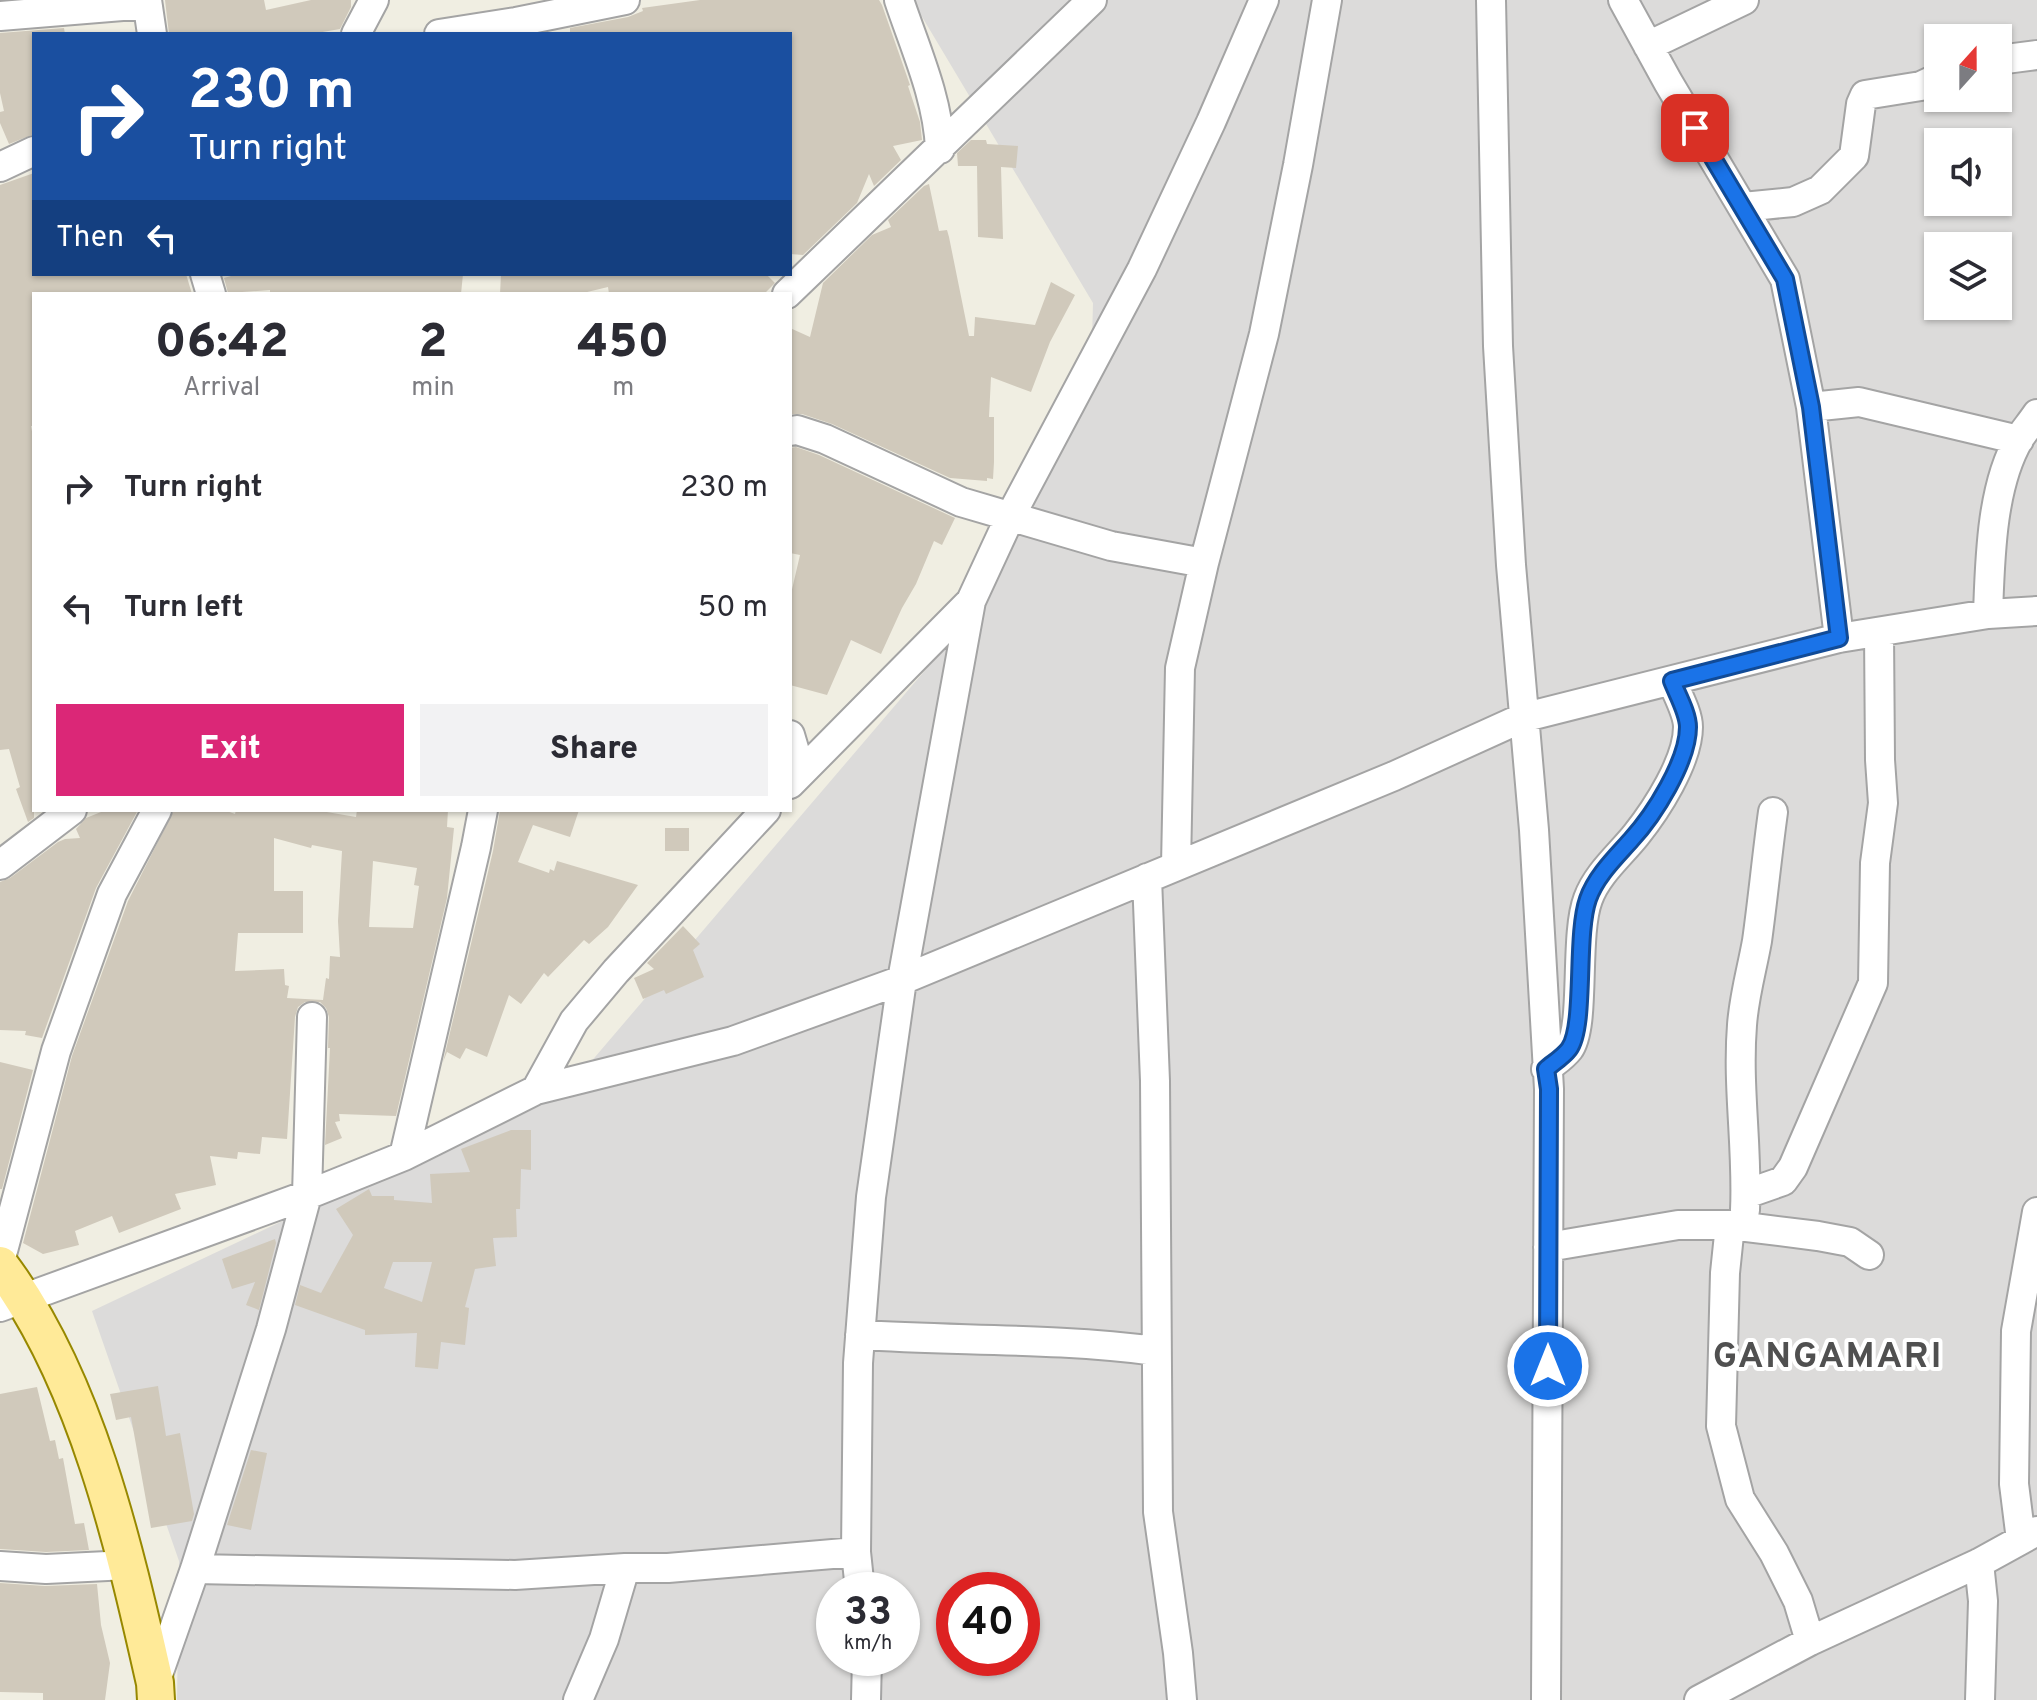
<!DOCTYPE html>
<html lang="en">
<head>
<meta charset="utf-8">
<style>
	body { margin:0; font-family:Overpass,sans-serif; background:#f2f2f3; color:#2b2b33; height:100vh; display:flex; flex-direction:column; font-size:30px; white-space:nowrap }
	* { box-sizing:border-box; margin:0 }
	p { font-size:26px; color:#7c7c81 }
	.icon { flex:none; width:44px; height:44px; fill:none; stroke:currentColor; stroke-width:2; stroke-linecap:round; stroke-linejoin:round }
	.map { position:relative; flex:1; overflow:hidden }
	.panel { position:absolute; left:32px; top:292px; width:760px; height:520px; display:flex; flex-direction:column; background:#fff; border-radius:0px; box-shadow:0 2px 6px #0004 }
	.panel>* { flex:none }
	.banner { position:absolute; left:32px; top:32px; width:760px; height:244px; border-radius:0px; box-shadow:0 2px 6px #0004; background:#1a4fa0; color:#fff; overflow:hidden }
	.needle { width:52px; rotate:21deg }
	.controls { position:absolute; left:1924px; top:24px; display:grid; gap:16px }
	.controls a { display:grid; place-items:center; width:88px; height:88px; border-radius:0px; background:#fff; box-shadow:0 2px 6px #0004; font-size:40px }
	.speed { position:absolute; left:816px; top:1572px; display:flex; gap:16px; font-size:40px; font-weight:700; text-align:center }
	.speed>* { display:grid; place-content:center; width:104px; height:104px; border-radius:50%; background:#fff; box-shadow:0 2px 6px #0004; line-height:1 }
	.speed small { font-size:20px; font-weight:400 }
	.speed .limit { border:12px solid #d22; background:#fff; color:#111 }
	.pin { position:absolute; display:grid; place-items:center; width:68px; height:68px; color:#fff; margin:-34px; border-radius:16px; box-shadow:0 4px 12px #0006 }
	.me { position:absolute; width:88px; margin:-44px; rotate:0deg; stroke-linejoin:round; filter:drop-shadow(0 0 6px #0008) }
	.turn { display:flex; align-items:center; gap:28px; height:168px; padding:0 24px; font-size:36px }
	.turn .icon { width:104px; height:104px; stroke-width:2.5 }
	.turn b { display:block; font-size:56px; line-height:68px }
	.then { display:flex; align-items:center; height:76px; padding:0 24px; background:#0003; gap:16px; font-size:30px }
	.eta { display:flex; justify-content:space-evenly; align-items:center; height:136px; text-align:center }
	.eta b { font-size:48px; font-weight:800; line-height:56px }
	.primary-button { display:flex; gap:16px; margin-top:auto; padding:16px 24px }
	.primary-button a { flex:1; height:92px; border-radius:0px; background:#db2777; color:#fff; font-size:32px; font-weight:800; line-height:92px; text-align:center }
	.primary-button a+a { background:#f2f2f3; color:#2b2b33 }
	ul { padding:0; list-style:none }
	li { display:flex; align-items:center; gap:24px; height:120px; padding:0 24px }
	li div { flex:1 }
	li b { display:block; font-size:30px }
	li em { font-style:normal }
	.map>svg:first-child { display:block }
	.residential { fill:#dcdbda; fill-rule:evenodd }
	.building { fill:#d0c9bb; fill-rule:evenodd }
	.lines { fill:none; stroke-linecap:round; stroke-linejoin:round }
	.minor-casing { stroke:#a4a4a4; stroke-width:32 }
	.major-casing { stroke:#978800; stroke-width:40 }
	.minor { stroke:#fff; stroke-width:28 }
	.major { stroke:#ffea98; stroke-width:36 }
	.route-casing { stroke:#114b97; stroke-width:20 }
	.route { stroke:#1a73e8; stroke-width:14 }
	.labels { text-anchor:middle; stroke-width:8; stroke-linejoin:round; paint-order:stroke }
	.district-label { font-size:36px; font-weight:bold; letter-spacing:2px; fill:#505050; stroke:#fff }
</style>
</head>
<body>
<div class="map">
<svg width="2037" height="1700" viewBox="0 0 2037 1700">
	<rect width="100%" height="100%" fill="#f0eee2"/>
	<path class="residential" d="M912 0H2037V1700H177L179 1561 92 1311 572 1084 933 661 1092 340 1093 303ZM1938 38H1998V98H1938ZM1938 142H1998V202H1938ZM1938 246H1998V306H1938ZM834 1590H902V1658H834ZM954 1590H1022V1658H954Z"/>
	<path class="building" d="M165 0H264L266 10 311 0H351V7L340 29 311 34H169Z
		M700 0H879L882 5 910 85 908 86 920 122 922 140 893 146 901 160 874 186 869 174 857 203 803 255 790 254V34H712V32L570 34V28L628 17 643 11 642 8Z
		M64 28 65 34H34V134L9 144 0 123V112L4 111 0 93V33Z
		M971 140H986L987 144 1018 146 1016 168 1001 167 1003 239 978 237 977 166H958L957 153Z
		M34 173V274H186L192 294H34V426H31L34 442V818L28 822 16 789 20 787 9 749 0 750V185Z
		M929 184 939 231 947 230 949 237 969 336H974L975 317 1035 325 1051 282 1075 295 1050 342 1031 392 991 377 989 417H994V462L993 479 987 478V481L950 478 832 424 802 414H790V328L810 337 823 283 872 235 891 227 888 220 924 186Z
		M238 274H463L461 294H434V292L270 294V290L228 293 224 278Z
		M501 274H766L775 283 764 294H609L608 287 583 293 500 294Z
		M796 447 819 455 955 518 942 545 934 541 916 584 902 608 881 654 851 640 827 695 790 685V598L800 555 790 553V448Z
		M106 810H138L96 888 42 1038 25 1035 26 1031 0 1030V882L10 878 58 842 65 839 80 838 76 829 86 818Z
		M174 810H224L235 814 236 810H315L356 817 357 810H448L447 827 454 828 447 898 396 1116 339 1114 340 1121 335 1122 342 1138 325 1145 330 1048H328L329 1017 326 1008 320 1002H305L298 1007 295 1017 287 1139 262 1137 260 1154 238 1152 237 1159 210 1156 216 1185 175 1194 181 1209 119 1233 112 1216 75 1231 79 1245 43 1254 23 1243 72 1056 128 901ZM274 838 311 848 312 845 342 851 338 921 340 957 330 956 329 979 326 978 323 1000 287 998 289 986 285 985 284 969 235 971 238 933H303V891H274ZM373 861 417 868 414 885 419 886 413 928 369 927Z
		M500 810H579L570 837 533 825 518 862 549 873 550 869 554 871 557 861 638 885 608 927 589 944 584 940 548 977 544 973 521 1004 509 995 487 1057 466 1048 460 1059 447 1052 443 1062 493 851Z
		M665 828H689V851H665Z
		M683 926 700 944 693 950 704 977 666 994 664 990 643 999 634 978 654 969 647 963Z
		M0 1062 33 1070 2 1189H0Z
		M511 1130H531V1170L521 1169 520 1209H516L517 1237 493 1238 496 1266 475 1269 465 1307 469 1308 465 1345 441 1342 438 1369 415 1367 417 1333 365 1335V1330L295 1305 300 1285 321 1293 353 1235 336 1209 369 1189 372 1196H394V1200L432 1203 430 1174 470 1172 461 1149ZM393 1262H432L422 1302 384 1288Z
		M275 1239 276 1243 259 1310 246 1305 255 1282 232 1289 222 1259Z
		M158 1386 166 1436 180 1433 194 1514 192 1521 151 1528 131 1417 116 1420 110 1394Z
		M37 1387 50 1441 55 1440 59 1459 63 1458 75 1524 84 1523 89 1550 46 1552 0 1549V1394Z
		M251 1450 267 1453 251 1530 227 1525Z
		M0 1583 45 1586 97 1584 101 1625 110 1663 105 1700H43V1693L0 1692Z"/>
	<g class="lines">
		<defs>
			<path id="minor" d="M147 0 152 34
				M899 0C915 48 938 98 940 149
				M1491 0 1498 346 1511 565 1534 830 1549 1089 1546 1700
				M1623 0 1668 82 1785 279 1811 407 1839 638
				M0 16 147 4
				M356 34 374 0
				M439 34 516 22 625 0
				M1648 46 1744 0
				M1998 60 2037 55
				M0 167 34 151
				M1743 207 1793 202 1820 190 1854 156 1861 104 1865 95 1921 86 1938 78
				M205 274 211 294
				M787 294 1092 0
				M1811 407 1859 402 2019 440
				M790 431 797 430 825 439 961 502 1111 546 1204 563
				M1988 614C1990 560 1991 487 2019 439 2024 431 2031 423 2037 414
				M790 735 801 772
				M790 784 971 601
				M0 865 72 810
				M1176 866 1180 668 1204 563 1264 334 1298 165 1327 0
				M1147 878 1155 1081 1158 1512 1178 1653 1182 1700
				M1546 1069C1553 1063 1563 1057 1569 1049 1586 1026 1574 936 1588 899 1597 874 1620 855 1636 835 1656 810 1688 761 1688 727 1688 713 1677 694 1672 681
				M536 1090 574 1021 616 971 766 810
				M404 1156 476 847 483 810
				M1746 1194 1783 1181 1793 1167 1873 983 1875 863 1883 803 1880 760 1879 632
				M1745 1210C1748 1149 1737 1087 1742 1025 1744 996 1752 969 1757 941 1763 898 1767 855 1773 812
				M1730 1225 1725 1273 1721 1426 1740 1499 1774 1553 1798 1601 1810 1641
				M1548 1247 1678 1225H1730L1818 1236 1850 1242 1869 1255
				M0 1262 56 1051 112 894 157 810
				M0 1307 307 1195 404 1156 536 1090 733 1041 902 980 1394 776 1522 718 1839 638 1988 614 2037 611
				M860 1335C959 1341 1058 1338 1156 1351
				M2021 1540 2014 1484 2016 1331 2037 1212
				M1979 1563 1983 1601 1980 1700
				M0 1566 46 1569 128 1565
				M195 1569 515 1575 625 1568H668L856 1552
				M860 1590 856 1552 858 1363 871 1197 902 980 971 601 1010 517 1142 269 1211 122 1264 0
				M155 1683 195 1569 271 1329 307 1195 312 1017
				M578 1700 604 1639 625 1568
				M866 1700 867 1658
				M1699 1700 1810 1641 1979 1563 2037 1531"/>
			<path id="major" d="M0 1265C86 1379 124 1545 155 1683L156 1700"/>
		</defs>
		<use href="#minor" class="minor-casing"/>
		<use href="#major" class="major-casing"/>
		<use href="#minor" class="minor"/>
		<use href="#major" class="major"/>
	</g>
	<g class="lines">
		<defs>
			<path id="route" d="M1548 1366 1549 1089 1546 1069C1553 1063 1563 1057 1569 1049 1586 1026 1575 936 1588 899 1596 876 1616 857 1631 840 1654 815 1688 761 1688 727 1688 713 1677 694 1672 681L1839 638 1811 407 1785 279 1695 128"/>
		</defs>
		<use href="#route" class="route-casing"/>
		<use href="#route" class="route"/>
	</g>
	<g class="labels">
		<g class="district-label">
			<text x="1828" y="1367">GANGAMARI</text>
		</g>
	</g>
</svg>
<div class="controls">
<a><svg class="needle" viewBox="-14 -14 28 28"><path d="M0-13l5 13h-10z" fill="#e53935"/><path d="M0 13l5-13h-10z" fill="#7c7c81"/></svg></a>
<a><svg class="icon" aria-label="sound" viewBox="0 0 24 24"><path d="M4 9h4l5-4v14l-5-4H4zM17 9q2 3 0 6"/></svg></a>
<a><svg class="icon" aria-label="layers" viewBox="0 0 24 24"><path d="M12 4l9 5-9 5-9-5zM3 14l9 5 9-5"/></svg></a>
</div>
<div class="speed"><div>33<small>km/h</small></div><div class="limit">40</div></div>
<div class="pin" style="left:1695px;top:128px;background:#d93025"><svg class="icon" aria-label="arrive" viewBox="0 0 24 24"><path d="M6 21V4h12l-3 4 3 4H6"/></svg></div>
<svg class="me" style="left:1548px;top:1366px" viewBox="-20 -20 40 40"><circle r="17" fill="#1a73e8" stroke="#fff" stroke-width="3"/><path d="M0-11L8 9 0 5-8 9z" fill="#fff"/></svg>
<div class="banner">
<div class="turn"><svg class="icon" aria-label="right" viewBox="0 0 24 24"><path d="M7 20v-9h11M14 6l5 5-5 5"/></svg><div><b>230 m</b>Turn right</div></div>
<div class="then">Then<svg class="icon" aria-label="left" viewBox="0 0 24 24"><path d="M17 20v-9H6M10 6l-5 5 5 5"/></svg></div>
</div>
<section class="panel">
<div class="eta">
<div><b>06:42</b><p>Arrival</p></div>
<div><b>2</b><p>min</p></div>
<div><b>450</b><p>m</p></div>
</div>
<ul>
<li><svg class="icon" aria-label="right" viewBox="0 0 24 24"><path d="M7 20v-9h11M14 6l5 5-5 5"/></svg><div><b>Turn right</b></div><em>230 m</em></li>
<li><svg class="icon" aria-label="left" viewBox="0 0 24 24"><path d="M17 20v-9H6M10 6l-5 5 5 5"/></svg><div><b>Turn left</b></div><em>50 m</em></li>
</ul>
<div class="primary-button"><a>Exit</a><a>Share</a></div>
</section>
</div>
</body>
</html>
